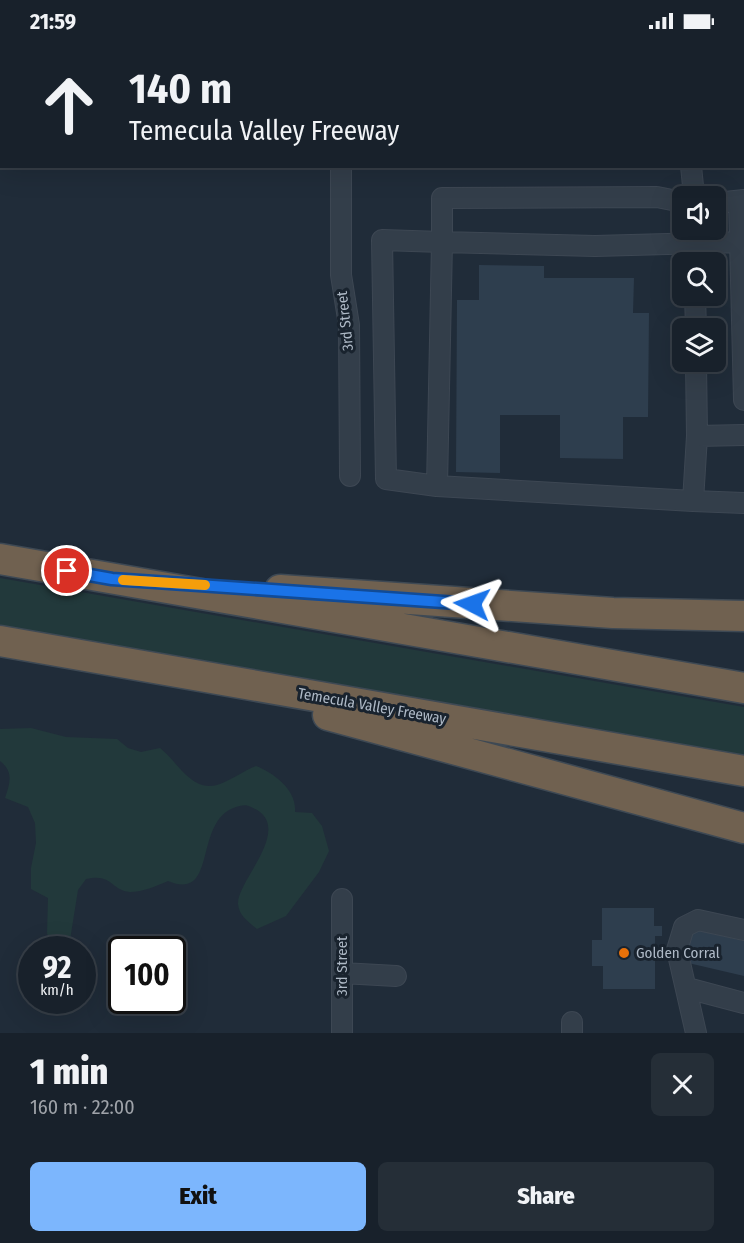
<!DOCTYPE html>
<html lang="en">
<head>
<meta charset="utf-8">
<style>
	body { margin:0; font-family:"Fira Sans Condensed",sans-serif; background:#252e37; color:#f1f3f6; height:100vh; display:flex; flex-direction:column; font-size:22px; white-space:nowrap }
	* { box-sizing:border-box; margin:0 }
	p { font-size:20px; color:#9fa3a9 }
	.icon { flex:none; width:33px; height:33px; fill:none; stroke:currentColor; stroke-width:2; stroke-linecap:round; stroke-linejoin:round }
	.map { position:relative; height:991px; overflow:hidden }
	.side { display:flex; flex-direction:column; background:#18212b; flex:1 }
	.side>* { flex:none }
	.top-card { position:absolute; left:0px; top:0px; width:744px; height:126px; box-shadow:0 6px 24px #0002,0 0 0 2px #363e47; background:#18212b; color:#f1f3f6; overflow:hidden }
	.tools { position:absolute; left:672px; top:144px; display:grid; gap:12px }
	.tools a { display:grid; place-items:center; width:54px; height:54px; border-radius:9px; background:#18212b; box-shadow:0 6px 24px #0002,0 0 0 2px #363e47; font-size:30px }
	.speed { position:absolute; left:18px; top:894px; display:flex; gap:12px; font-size:30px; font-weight:700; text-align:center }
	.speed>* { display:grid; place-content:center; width:78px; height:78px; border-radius:50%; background:#18212b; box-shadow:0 6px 24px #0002,0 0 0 2px #363e47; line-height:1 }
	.speed small { font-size:15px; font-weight:400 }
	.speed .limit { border:3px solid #111; border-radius:9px; background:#fff; color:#111 }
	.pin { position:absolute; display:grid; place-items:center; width:51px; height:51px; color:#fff; margin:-26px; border:3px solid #fff; border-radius:50%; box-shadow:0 2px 6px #0007 }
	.me { position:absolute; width:66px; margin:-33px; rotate:274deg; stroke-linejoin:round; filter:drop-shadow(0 0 4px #0008) }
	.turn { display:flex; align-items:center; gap:21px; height:126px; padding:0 30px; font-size:27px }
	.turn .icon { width:78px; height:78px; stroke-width:2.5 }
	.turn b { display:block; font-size:42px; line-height:51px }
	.round { display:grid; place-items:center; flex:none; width:63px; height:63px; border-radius:9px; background:#252e37 }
	.headline { display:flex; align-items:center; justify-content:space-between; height:102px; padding:0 30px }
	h1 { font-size:36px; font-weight:800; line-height:45px }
	.action { display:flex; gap:12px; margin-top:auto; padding:12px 30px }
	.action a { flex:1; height:69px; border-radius:9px; background:#7cb6fd; color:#111; font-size:24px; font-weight:800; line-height:69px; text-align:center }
	.action a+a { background:#252e37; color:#f1f3f6 }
	.status { display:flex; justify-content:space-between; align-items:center; height:42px; padding:0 30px; background:#18212b; direction:ltr }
	.status svg { height:16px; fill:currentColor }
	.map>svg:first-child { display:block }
	.green { fill:#22393b }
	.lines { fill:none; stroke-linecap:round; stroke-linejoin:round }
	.stream { stroke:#132437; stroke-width:5 }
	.building { fill:#2e3e4e }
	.minor-casing { stroke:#3d4753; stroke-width:22 }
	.major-casing { stroke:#3d4753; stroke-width:28 }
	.highway-casing { stroke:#3e4954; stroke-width:33 }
	.minor { stroke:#333e4a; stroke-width:20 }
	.major { stroke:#515d6a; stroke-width:26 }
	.highway { stroke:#706150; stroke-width:30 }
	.route-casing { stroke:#114b97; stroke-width:15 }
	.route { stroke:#1a73e8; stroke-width:10 }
	.slow { stroke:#f59e0b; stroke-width:10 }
	.food-dot { fill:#e8710a; stroke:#19232e; stroke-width:2 }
	.labels { text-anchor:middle; stroke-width:6; stroke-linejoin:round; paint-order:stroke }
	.street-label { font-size:15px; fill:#aeb9c6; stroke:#19232e }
	.poi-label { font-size:15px; fill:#aeb9c6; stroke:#19232e; text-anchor:start }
</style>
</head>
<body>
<div class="status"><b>21:59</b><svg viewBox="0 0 49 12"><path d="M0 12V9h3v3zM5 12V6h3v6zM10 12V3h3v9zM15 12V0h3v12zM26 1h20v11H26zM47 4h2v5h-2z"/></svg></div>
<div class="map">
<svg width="744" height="991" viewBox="0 0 744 991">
	<rect width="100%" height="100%" fill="#202c39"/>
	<path class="green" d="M0 536 744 665V713L0 583Z
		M31 686 66 695 117 697 128 706 141 710 160 706C177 719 191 750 217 743 230 739 243 729 256 724 274 731 297 748 295 770L312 771 322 784 329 809 319 830 286 874 257 887C249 880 239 874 238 862 237 838 297 784 251 765 244 761 236 765 229 768 195 788 216 859 168 839 156 844 143 850 130 850 110 848 113 831 86 837L78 848 70 898 59 904 47 892 48 856 31 847V826L36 801 35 781 28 765 5 756C10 741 14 730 0 719V687Z"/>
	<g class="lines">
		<path class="stream" d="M388 0V2"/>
	</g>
	<path class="building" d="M479 223 544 224V236H634L633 271H649L648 375H623V417L560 416V373H500V431L456 430 457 258H479Z
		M602 866H654V884H662V894H655V947H603V924H592V898H602Z
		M692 887 744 899V934L684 920Z"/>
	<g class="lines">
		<defs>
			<path id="minor" d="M176 0V2
				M467 0 561 2
				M341 2V0
				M742 4H744
				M341 124V233L349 283 350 434
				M691 124 694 154
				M739 159 744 358
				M682 160 657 155 442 156V200L595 204 740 200
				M716 161 744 158
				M694 188 695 220
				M695 254 696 286
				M696 320 697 394 744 393
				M697 394 693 459 744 461
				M437 444 442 200 382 198 386 437 437 444 693 459
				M342 931 396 934
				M687 946 744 961
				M342 991V857
				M572 991V980
				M696 991 677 908 684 885 698 878 744 888"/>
			<path id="major" d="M0 65H2
				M742 65H744
				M742 100H744"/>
			<path id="highway" d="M0 517 744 646
				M280 548 613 571 744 574
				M0 599 744 729
				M328 673 744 786"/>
		</defs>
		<use href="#minor" class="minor-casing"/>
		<use href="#major" class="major-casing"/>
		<use href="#highway" class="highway-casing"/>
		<use href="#minor" class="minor"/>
		<use href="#major" class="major"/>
		<use href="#highway" class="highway"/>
	</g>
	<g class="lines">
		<defs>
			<path id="route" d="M67 529 112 537 472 562"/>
		</defs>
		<use href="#route" class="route-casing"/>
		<use href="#route" class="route"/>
		<path class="slow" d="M123 538 205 543"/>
	</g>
	<circle class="food-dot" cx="624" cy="911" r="6"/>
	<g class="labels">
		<g class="street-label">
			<text transform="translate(345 279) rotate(-96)" y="5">3rd Street</text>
			<text transform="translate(372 664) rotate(10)" y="5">Temecula Valley Freeway</text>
			<text transform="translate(342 924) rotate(-90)" y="5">3rd Street</text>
		</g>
		<g class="poi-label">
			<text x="636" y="916">Golden Corral</text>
		</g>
	</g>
</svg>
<div class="tools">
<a><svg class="icon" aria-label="sound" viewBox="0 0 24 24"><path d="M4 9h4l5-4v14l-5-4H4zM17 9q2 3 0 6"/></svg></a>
<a><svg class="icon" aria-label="search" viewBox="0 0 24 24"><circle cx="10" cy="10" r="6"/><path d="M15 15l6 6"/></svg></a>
<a><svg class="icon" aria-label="layers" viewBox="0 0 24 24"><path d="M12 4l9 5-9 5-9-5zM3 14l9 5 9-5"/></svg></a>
</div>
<div class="speed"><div>92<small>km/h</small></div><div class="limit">100</div></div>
<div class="pin" style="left:67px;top:529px;background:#d93025"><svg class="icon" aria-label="arrive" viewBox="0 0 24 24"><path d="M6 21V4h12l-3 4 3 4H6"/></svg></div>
<svg class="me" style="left:472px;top:562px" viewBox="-20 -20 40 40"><path d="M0-17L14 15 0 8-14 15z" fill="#1a73e8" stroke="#fff" stroke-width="4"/></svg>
<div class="top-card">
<div class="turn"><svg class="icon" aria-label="ahead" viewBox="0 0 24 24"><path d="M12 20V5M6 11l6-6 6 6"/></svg><div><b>140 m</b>Temecula Valley Freeway</div></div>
</div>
</div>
<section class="side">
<div class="headline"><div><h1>1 min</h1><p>160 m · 22:00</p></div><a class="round"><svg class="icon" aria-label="close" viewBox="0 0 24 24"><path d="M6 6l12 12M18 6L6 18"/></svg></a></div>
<div class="action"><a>Exit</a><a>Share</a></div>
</section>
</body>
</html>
